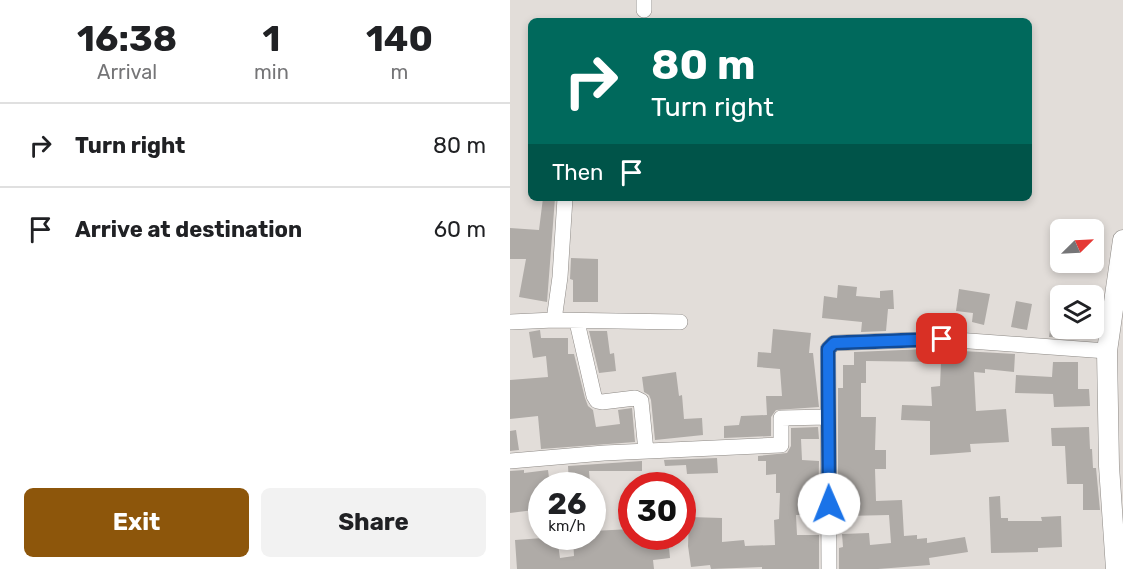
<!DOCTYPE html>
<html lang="en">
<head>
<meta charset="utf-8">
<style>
	body { margin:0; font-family:Rubik,sans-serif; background:#f2f2f2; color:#202124; height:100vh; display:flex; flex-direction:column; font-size:22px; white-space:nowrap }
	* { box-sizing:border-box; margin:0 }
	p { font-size:20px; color:#757577 }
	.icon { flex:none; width:33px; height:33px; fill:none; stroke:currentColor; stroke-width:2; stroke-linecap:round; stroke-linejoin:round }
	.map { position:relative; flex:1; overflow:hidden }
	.side { display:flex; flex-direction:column; background:#fff; width:510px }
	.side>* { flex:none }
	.banner { position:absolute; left:18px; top:18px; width:504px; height:183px; border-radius:9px; box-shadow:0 3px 9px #0003; background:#00695c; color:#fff; overflow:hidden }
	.needle { width:39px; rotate:66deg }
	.fabs { position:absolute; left:540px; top:219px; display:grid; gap:12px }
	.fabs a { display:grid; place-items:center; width:54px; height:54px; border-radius:9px; background:#fff; box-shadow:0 3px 9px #0003; font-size:30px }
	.speed { position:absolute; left:18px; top:472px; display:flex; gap:12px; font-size:30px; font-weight:700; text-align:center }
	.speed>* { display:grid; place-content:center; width:78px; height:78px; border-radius:50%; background:#fff; box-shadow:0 3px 9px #0003; line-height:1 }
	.speed small { font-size:15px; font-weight:400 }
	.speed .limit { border:9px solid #d22; background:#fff; color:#111 }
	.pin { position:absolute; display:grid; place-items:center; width:51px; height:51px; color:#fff; margin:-26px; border-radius:12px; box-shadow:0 3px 9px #0006 }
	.me { position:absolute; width:66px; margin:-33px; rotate:359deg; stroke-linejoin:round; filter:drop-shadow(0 0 4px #0008) }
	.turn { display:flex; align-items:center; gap:21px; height:126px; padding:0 24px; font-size:27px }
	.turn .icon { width:78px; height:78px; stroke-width:2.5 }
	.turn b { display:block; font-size:42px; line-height:51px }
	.then { display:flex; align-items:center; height:57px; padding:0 24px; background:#0003; gap:12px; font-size:22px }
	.eta { display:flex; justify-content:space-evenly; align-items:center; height:102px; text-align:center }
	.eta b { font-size:36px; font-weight:700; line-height:42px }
	.primary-button { display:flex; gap:12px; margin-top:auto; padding:12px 24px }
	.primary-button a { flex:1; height:69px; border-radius:9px; background:#8d560b; color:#fff; font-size:24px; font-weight:700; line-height:69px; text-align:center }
	.primary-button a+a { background:#f2f2f2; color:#202124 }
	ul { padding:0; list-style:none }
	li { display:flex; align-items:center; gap:18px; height:84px; padding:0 24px; border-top:2px solid #e0e0e0 }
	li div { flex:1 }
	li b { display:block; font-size:22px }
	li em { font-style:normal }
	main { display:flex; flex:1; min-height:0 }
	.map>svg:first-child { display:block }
	.building { fill:#afaba7 }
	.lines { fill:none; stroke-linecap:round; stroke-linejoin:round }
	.minor-casing { stroke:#8d8985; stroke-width:16 }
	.tertiary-casing { stroke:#8d8985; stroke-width:21 }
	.minor { stroke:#fff; stroke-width:15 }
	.tertiary { stroke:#fff; stroke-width:20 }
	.route-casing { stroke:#114b97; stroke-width:15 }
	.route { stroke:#1a73e8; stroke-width:10 }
</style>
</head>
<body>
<main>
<section class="side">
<div class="eta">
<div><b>16:38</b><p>Arrival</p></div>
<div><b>1</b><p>min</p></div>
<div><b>140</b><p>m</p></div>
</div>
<ul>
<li><svg class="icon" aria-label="right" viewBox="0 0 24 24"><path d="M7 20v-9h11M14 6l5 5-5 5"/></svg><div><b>Turn right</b></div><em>80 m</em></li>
<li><svg class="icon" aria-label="arrive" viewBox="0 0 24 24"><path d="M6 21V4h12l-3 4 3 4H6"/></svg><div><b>Arrive at destination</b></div><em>60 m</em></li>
</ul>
<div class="primary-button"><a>Exit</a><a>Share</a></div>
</section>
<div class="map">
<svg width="613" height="569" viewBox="0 0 613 569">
	<rect width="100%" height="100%" fill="#e2ddd9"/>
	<path class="building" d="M33 198H45L37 302 9 297 16 259H0V228L29 230Z
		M61 258 88 259V302H63V280L60 279Z
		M328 285 347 287 346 296 370 298V291L383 290 384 309H378L376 331 351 332 352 322 312 318 314 296 327 298Z
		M449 289 480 294 474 325 462 322 463 313 446 311Z
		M506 301 522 304 517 330 501 327Z
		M544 303 550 304V328H560L559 338 539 337Z
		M263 329 301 333 299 353H303L309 407 266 410 261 417V436L214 438V426L229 425 231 416 257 415 256 396H272L270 369 247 367 248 352 261 353Z
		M30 330 31 338H58V354H64L75 398 78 406 83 410 86 427 110 424 108 410 122 408 125 442 31 449 28 416 0 419V380L38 377 36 356 23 358 19 332Z
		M79 331H97L100 354 104 353 106 371 89 373Z
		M417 349 505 354 504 372 475 369V373L464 372 466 411 496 409 499 442 460 444 461 452 436 454 420 455V421L391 420 392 405 422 406 421 387 430 386 431 362 356 361V383H351V417H366L365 450H376V469H365L366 501 392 500 394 536 407 535V539L417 538V543L455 537 458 552 419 558 420 565 368 569H329V548L333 547 332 534 359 533 360 545 381 543 379 515 335 516 334 490H328V388H333V365H344V352Z
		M543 362H568V389H579L580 406 544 407 543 394 505 393 506 375 542 377Z
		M166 372 169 396 172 395 174 419 192 418 193 435 145 440 141 400 139 395 134 392 132 377Z
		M308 427 309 439H291L292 460 309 461 308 515H286L287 535H309V569H252V567L201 569 200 565 181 567 178 546 179 517 212 518V542L234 540 235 546 265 545 264 520 269 519 270 493H266V474L256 475V461H248V456L277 453 281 446V428Z
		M579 427 580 449H582L583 468H586L590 510H573V484H557L555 446H542L541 428Z
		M6 430 9 450 0 451V431Z
		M207 458 208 473 177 474 176 465 155 466 154 460Z
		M132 461V471H79L80 483 59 484 58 466Z
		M14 470V473L38 470 40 486H32V509L0 513V471Z
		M490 496 491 518H498V521H532L531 517 551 516 552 547 528 548V552L481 553 479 497Z
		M122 529V537H158L160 558 143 560 144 569H7L5 540 47 537 50 558 64 556 63 537H82V531Z"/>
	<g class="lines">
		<defs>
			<path id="minor" d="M134 0V10
				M44 320 50 277 55 198
				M0 322 44 320 170 322
				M67 322 84 396 87 401 92 402 125 398 131 401 136 451
				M0 461 94 453 271 445V418L318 417
				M319 569 318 349 324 343 432 339 597 351"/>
			<path id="tertiary" d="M606 569 599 466 597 351 613 240"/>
		</defs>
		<use href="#minor" class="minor-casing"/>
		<use href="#tertiary" class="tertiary-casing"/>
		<use href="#minor" class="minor"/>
		<use href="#tertiary" class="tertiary"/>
	</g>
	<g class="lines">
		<defs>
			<path id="route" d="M319 504 318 349 324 343 432 339"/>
		</defs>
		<use href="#route" class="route-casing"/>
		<use href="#route" class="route"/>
	</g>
</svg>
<div class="fabs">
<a><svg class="needle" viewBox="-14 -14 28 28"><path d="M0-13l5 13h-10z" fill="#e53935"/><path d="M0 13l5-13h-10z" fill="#757577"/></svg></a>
<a><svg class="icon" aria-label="layers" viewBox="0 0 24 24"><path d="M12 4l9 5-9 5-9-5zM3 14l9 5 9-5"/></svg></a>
</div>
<div class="speed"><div>26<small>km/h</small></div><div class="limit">30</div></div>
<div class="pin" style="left:432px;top:339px;background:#d93025"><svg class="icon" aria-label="arrive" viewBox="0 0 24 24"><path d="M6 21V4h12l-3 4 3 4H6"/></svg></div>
<svg class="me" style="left:319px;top:504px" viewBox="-20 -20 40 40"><circle r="19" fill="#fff"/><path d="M0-13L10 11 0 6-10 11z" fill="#1a73e8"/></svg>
<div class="banner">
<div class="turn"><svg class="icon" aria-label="right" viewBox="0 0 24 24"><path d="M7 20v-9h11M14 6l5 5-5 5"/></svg><div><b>80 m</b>Turn right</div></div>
<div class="then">Then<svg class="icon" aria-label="arrive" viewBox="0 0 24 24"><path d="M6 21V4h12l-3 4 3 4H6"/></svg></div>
</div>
</div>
</main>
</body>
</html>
